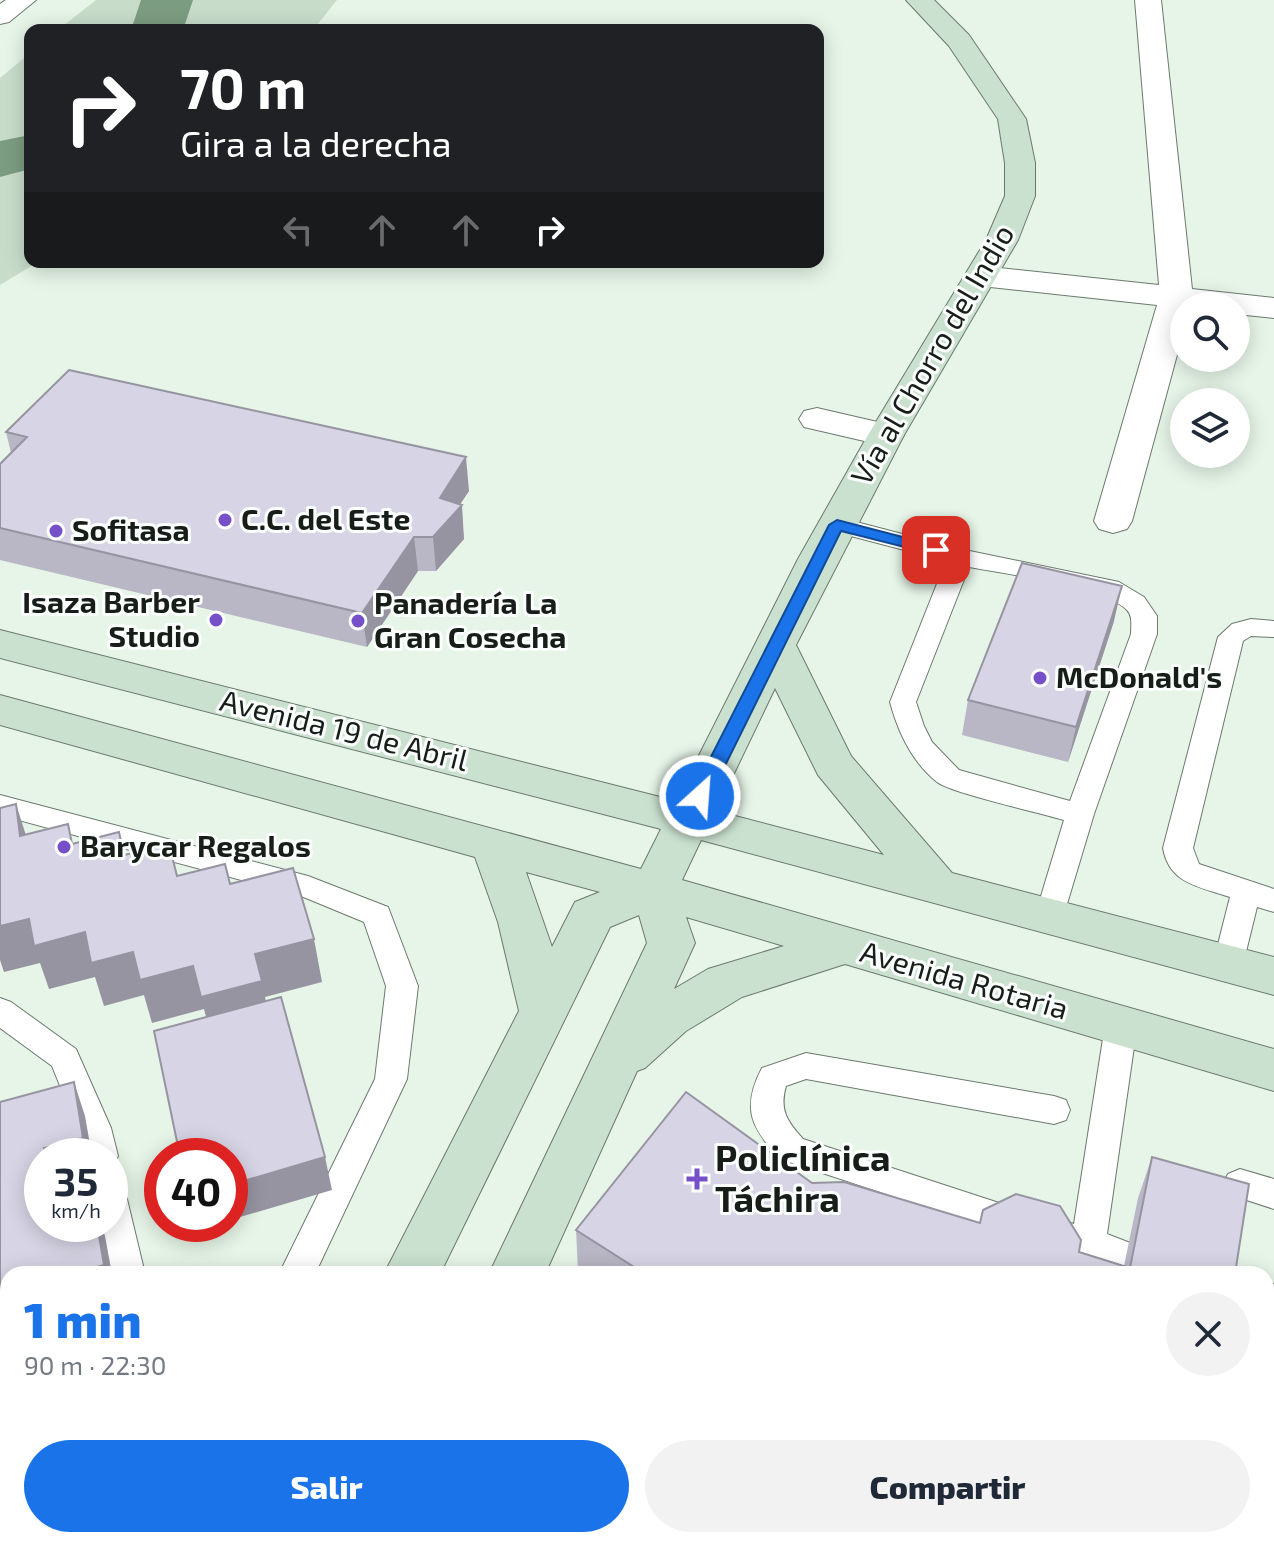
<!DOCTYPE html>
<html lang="es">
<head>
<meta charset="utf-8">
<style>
	body { margin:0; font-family:"Exo 2",sans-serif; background:#f2f2f3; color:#1f2937; height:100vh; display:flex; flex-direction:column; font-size:30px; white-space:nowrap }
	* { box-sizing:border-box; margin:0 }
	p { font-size:26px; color:#747a83 }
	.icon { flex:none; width:44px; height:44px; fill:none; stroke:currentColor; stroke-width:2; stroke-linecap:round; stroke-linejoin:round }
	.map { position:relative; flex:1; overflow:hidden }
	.side { position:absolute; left:0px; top:1266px; width:1274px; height:282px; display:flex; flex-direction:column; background:#fff; border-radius:24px 24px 0 0; box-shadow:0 4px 20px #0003 }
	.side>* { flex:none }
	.hud { position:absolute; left:24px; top:24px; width:800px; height:244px; border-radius:16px; box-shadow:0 4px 20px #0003; background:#202124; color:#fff; overflow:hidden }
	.tools { position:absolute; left:1170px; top:292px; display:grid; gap:16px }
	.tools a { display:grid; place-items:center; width:80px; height:80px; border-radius:50%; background:#fff; box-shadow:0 4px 20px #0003; font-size:40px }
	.speed { position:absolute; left:24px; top:1138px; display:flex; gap:16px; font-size:40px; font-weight:700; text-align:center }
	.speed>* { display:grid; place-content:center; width:104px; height:104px; border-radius:50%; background:#fff; box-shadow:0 4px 20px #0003; line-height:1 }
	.speed small { font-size:20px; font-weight:400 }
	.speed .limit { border:12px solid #d22; background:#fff; color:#111 }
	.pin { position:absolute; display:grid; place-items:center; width:68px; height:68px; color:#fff; margin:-34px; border-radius:16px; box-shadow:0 4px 12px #0006 }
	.me { position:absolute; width:88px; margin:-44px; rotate:26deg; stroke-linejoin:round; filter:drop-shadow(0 0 6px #0008) }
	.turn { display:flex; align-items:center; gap:28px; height:168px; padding:0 24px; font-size:36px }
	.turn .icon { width:104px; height:104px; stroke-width:2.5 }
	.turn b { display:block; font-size:56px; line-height:68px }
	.lanes { display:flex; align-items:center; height:76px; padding:0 24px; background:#0003; justify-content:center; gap:40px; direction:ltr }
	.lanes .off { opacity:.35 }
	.round { display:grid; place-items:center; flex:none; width:84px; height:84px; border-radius:42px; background:#f2f2f3 }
	.overview { display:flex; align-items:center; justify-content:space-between; height:136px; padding:0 24px }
	h1 { font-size:48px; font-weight:800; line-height:60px; color:#1a73e8 }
	.primary-button { display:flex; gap:16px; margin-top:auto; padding:16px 24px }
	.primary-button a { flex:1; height:92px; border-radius:48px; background:#1a73e8; color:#fff; font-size:32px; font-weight:800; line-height:92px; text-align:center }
	.primary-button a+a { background:#f2f2f3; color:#1f2937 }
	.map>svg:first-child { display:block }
	.green { fill:#c7ddca }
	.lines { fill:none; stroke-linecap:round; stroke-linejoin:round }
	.river { fill:#7c9c81; fill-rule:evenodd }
	.lane-casing { stroke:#6c796e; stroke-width:2 }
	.street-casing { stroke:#6c796e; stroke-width:2 }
	.secondary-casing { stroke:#6c796e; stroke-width:2 }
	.lane { fill:#fff; fill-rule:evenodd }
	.street { fill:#fff; fill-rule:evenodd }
	.secondary { fill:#cae1cf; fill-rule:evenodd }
	.wall { fill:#b9b6c5 }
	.shaded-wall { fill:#9694a0 }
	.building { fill:#d7d4e5; stroke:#9694a0; stroke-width:2 }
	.route { fill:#1a73e8; stroke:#114b97; stroke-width:2 }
	.poi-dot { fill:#7650c9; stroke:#fbfefc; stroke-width:3 }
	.labels { text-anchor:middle; stroke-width:6; stroke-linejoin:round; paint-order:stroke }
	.street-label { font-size:30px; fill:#171d18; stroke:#fbfefc }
	.poi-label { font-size:30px; font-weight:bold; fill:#171d18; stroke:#fbfefc; text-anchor:start }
	.near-poi-label { font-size:36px; font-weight:bold; fill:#171d18; stroke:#fbfefc; text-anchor:start }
</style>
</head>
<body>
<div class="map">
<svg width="1274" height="1547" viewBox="0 0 1274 1547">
	<rect width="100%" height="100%" fill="#e6f5e8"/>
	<path class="green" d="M96 0H337L313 30H58Z
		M30 53V262H38L0 285V78Z"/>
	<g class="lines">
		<path class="river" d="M141 0H193L183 30H131Z
			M30 135V169L0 177V141Z"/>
		<defs>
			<path id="lane" d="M837 517 960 549 1119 582 1144 597 1157 616V634L1094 814 1061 924 1050 927 1039 924 1035 916 1064 820C1041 813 951 793 937 782 912 762 898 732 890 702L946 561 828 530 825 525 828 520ZM969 567C1004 574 1104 586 1127 610 1133 616 1131 626 1131 634L1070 801 959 770 932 742 924 726 916 702Z
				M1251 619 1274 621V637L1251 636 1243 641 1193 848 1199 864 1274 889V912L1257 907 1243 964 1239 972 1228 976 1217 972 1213 964 1230 897C1200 887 1169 884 1163 848L1218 637 1232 624Z
				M0 795 308 876 388 907 418 986 407 1079 315 1274H279L375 1079 386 986 364 922 301 896 0 815Z
				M0 998 11 1002 76 1049 111 1128 118 1156 113 1166 110 1167V1156H84L77 1128 52 1066 0 1028Z
				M1121 1013 1132 1017 1137 1026 1107 1234 1138 1246 1144 1257 1138 1268 1126 1273 780 1159C751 1128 741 1108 762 1068L806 1053 1054 1096 1066 1100 1070 1110 1066 1120 1054 1124 806 1079 786 1086C779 1110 787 1121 803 1139L996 1202 1074 1224 1105 1026 1110 1017Z
				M1240 1169 1274 1179V1209L1228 1194 1223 1184 1228 1174Z
				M110 1184 122 1189 127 1199 145 1274H109L98 1224H110Z
				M1266 1282 1274 1284V1316L1266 1314Z
				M145 1540H211L214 1547H142Z"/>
			<path id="street" d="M6 0H36L9 22 0 24V4Z
				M1135 0H1161L1192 289 1274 298V318L1236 314V306H1184V329L1132 521 1127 529 1113 533 1099 529 1094 521 1157 305 981 286 969 283 965 276 969 269 981 266 1159 285Z
				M817 408 899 427 904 435 899 443 886 446 804 427 799 419 804 411Z"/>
			<path id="secondary" d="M906 0H934L969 35 1026 119 1035 163V196L1018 240 904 435 796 645 851 756 952 873 1274 957V995L701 840 682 880 1274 1049V1091L845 964 742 997 686 1031 645 1068 637 1071 545 1274H489L647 943 639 915 610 927 440 1274H384L519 1011 498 922 475 857 0 725V695L641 869 661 829 0 658V630L676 801 798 559 868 435 986 240 1005 196V163L998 119 949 46ZM775 688 818 775 884 855 716 811ZM526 872 600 892 575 902 552 947ZM686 917 784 946 708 969 674 989 695 943Z
				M249 1540H312L309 1547H246Z
				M366 1540H429L426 1547H363Z"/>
		</defs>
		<use href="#lane" class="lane-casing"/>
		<use href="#street" class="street-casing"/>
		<use href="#secondary" class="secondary-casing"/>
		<use href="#lane" class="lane"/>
		<use href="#street" class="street"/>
		<use href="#secondary" class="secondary"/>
	</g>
	<path class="wall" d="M6 432 469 491 460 504 464 539 436 571H418L367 647 0 560V464L11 453Z
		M1114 621 1068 762 962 735 968 700Z
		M1152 1157 1235 1274H582L578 1271 576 1230 812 1183 1124 1266 1138 1198Z
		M1266 1309 1274 1311V1547H1262L1241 1540H1266Z"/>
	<path class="shaded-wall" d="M466 457 469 491 455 512 462 505 464 539 436 571 433 537 440 498Z
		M414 537 418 571 367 647 362 613Z
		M1122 586 1114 621 1068 762 1076 727Z
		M16 804 30 848 20 836Z
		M29 919 85 932 133 952 193 966 255 954 314 939 322 982 265 997 271 1024 212 1040 204 1009 152 1023 144 995 104 1006 95 977 49 989 40 963 4 972 0 960V926Z
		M74 1082 85 1116 92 1156H45L44 1148Z
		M325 1157 332 1190 230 1220V1185Z
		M97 1224H101L105 1236 112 1274H74Z
		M197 1224H217L199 1229Z
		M8 1293V1330L0 1332V1296Z
		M8 1540H111L89 1547H0V1542Z"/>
	<path class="building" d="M69 370 466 457 440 498 462 505 433 537H414L362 613 0 528V464L27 437 6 432Z
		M1022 563 1122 586 1076 727 968 700Z
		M16 804 20 836 68 824 72 844 119 832 124 855 169 844 177 876 225 864 230 884 293 868 314 939 255 954 262 981 201 997 193 966 140 980 133 952 91 963 85 932 34 946 29 919 0 926V808Z
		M281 997 325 1157 230 1185V1156H180L154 1031Z
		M74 1082 83 1138 44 1148 45 1156H42V1224H97L104 1265 74 1274H8V1293L0 1296V1102Z
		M686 1092 812 1183 844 1182 980 1223 983 1210 1016 1194 1060 1206 1081 1240 1079 1252 1130 1268 1152 1157 1249 1184 1235 1274H645L576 1230Z
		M8 1308V1540L0 1542V1310Z
		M1266 1309 1274 1311V1507L1266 1505Z
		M649 1540H1172L1193 1547H646Z"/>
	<path class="route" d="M837 520 941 547 944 550 936 555 841 531 710 796 700 802 694 800 691 796 829 525Z"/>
	<g class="poi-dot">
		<circle cx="225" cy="520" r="8"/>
		<circle cx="56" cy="531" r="8"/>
		<circle cx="216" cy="620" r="8"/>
		<circle cx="358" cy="621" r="8"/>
		<circle cx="1040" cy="678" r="8"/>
		<circle cx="64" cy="847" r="8"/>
		<path d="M693 1167h8v8h8v8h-8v8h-8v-8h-8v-8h8z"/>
	</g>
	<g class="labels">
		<g class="street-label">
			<text transform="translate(933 355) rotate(-60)" y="10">Vía al Chorro del Indio</text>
			<text transform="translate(344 731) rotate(14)" y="10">Avenida 19 de Abril</text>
			<text transform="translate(964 981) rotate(16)" y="10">Avenida Rotaria</text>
		</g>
		<g class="poi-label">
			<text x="241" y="530">C.C. del Este</text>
			<text x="72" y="541">Sofitasa</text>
			<text x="200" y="613" text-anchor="end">Isaza Barber<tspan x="200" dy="34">Studio</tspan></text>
			<text x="374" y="614">Panadería La<tspan x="374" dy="34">Gran Cosecha</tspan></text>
			<text x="1056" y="688">McDonald's</text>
			<text x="80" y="857">Barycar Regalos</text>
		</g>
		<g class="near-poi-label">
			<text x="715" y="1171">Policlínica<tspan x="715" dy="41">Táchira</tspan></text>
		</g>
	</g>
</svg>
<div class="tools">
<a><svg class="icon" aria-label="search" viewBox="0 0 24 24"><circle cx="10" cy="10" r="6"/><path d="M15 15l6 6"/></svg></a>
<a><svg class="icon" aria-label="layers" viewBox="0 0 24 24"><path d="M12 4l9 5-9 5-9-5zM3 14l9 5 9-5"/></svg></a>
</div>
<div class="speed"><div>35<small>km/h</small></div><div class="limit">40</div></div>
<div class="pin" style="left:936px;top:550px;background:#d93025"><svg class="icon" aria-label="arrive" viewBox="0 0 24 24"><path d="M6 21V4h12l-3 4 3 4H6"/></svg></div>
<svg class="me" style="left:700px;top:796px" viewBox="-20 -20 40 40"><circle r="17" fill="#1a73e8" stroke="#fff" stroke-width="3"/><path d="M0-11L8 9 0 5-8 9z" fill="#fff"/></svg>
<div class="hud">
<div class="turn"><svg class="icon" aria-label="right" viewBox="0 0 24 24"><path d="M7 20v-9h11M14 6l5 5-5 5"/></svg><div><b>70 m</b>Gira a la derecha</div></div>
<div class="lanes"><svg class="icon off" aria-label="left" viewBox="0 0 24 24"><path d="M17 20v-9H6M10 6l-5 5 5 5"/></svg><svg class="icon off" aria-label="ahead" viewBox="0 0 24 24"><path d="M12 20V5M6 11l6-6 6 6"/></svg><svg class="icon off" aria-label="ahead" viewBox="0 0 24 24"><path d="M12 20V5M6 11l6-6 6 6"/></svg><svg class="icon" aria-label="right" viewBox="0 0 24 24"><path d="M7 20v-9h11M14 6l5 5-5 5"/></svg></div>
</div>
<section class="side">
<div class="overview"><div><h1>1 min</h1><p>90 m · 22:30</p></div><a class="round"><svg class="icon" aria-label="close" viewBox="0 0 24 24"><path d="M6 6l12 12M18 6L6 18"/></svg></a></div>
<div class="primary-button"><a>Salir</a><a>Compartir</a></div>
</section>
</div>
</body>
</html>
